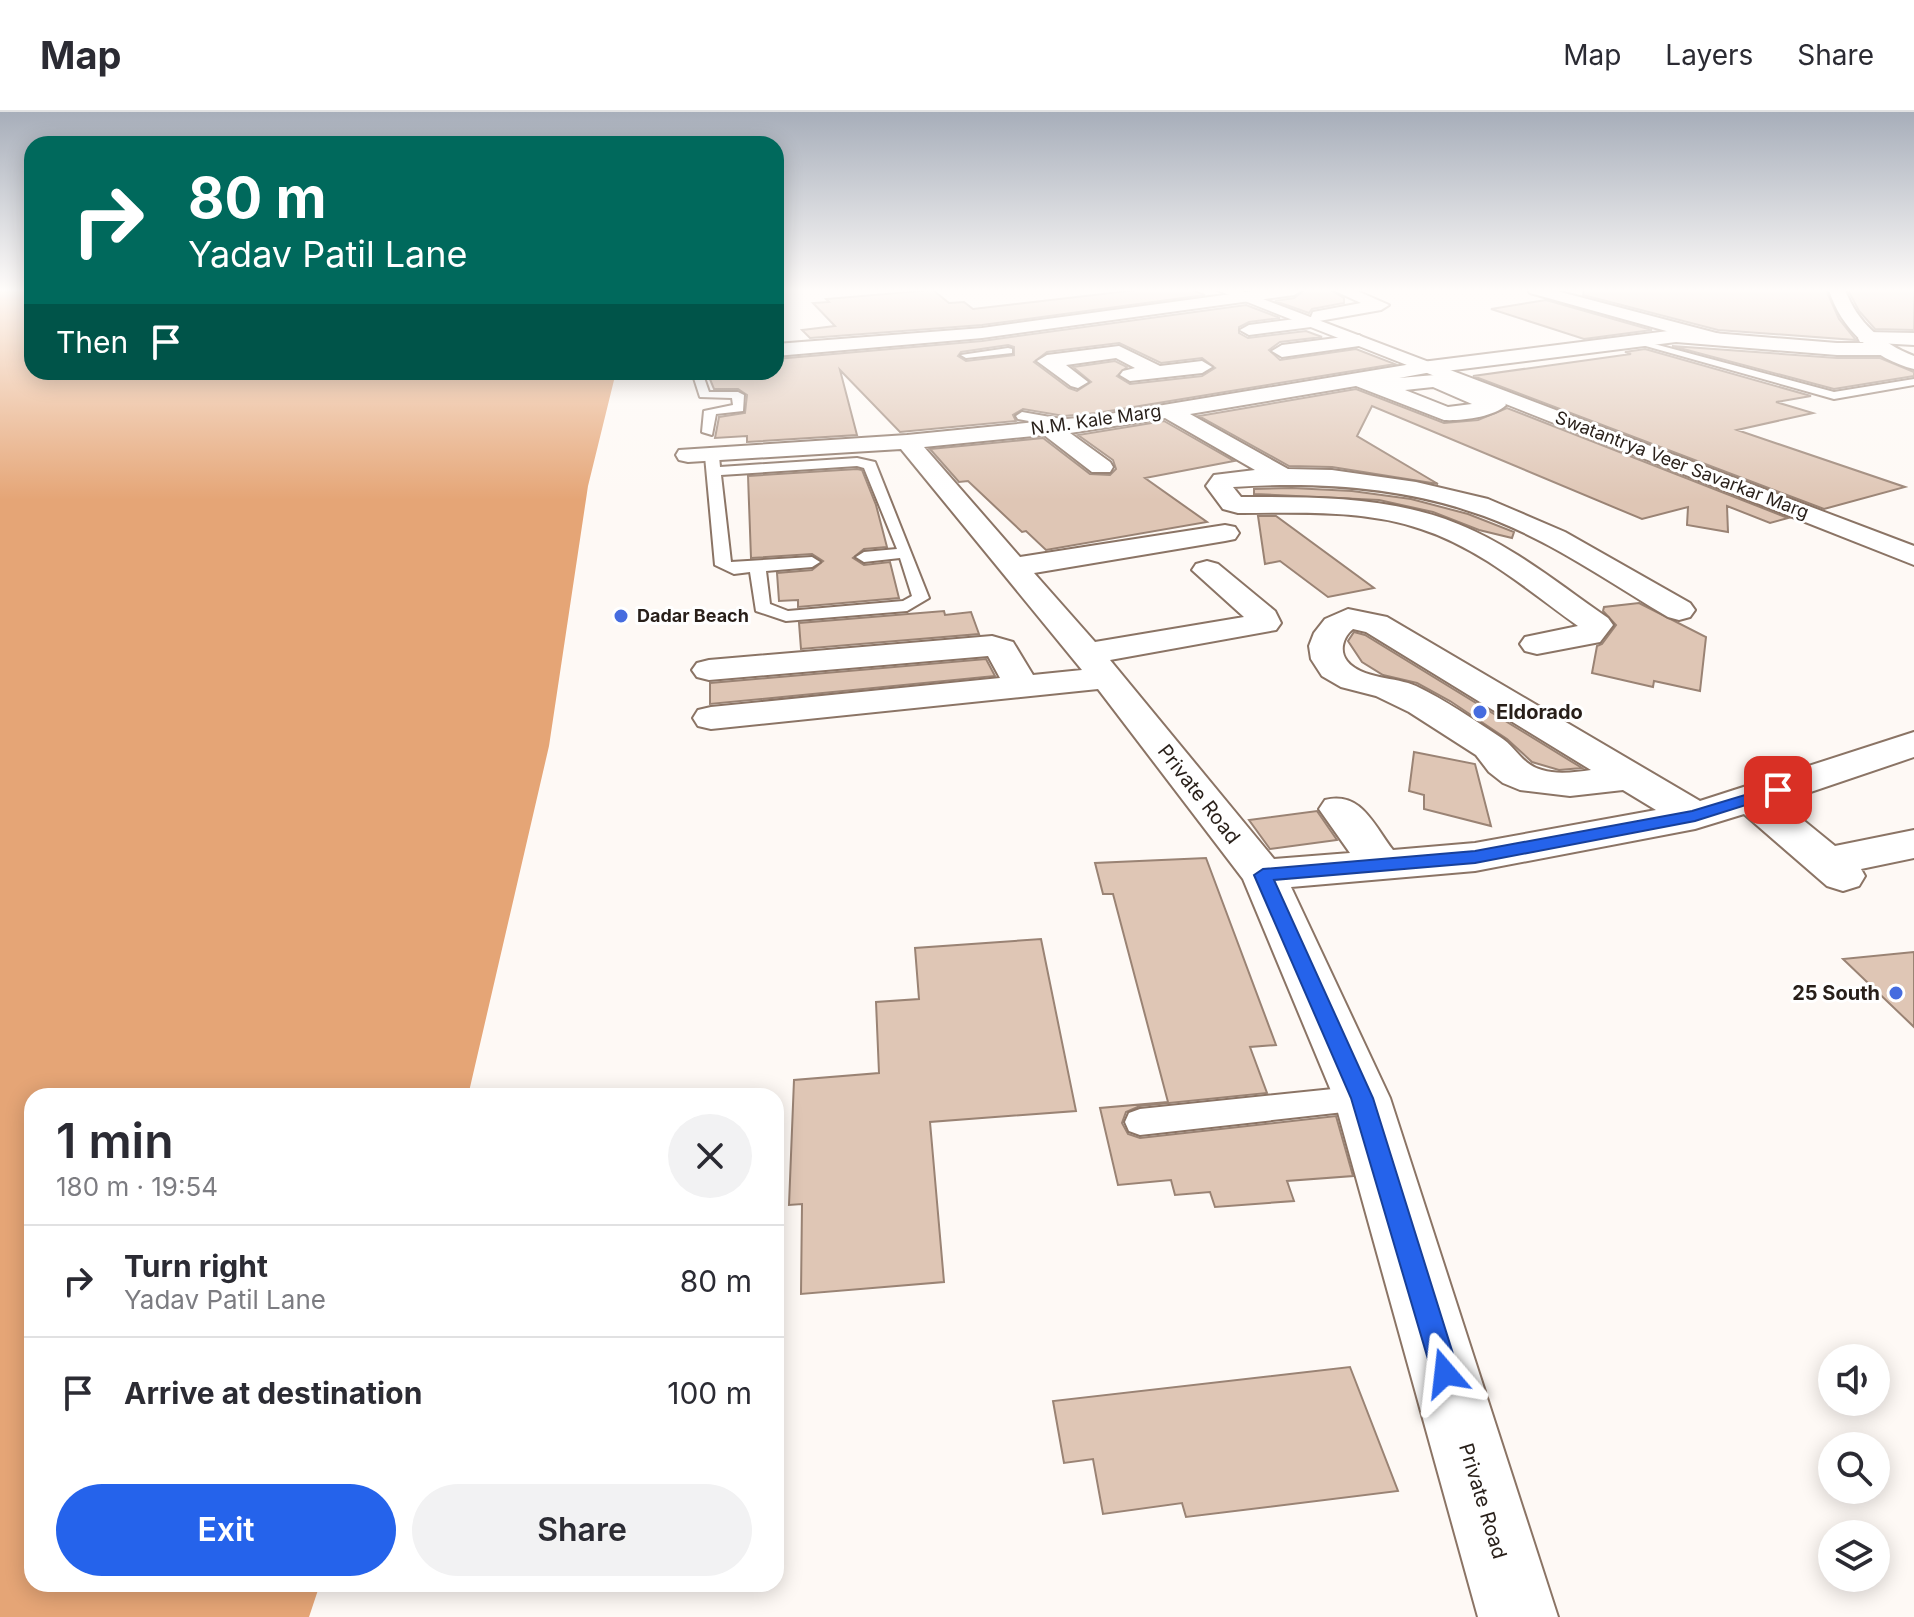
<!DOCTYPE html>
<html lang="en">
<head>
<meta charset="utf-8">
<style>
	body { margin:0; font-family:Inter,sans-serif; background:#f2f2f3; color:#2b2b33; height:100vh; display:flex; flex-direction:column; font-size:30px; white-space:nowrap }
	* { box-sizing:border-box; margin:0 }
	p { font-size:26px; color:#7c7c81 }
	.icon { flex:none; width:44px; height:44px; fill:none; stroke:currentColor; stroke-width:2; stroke-linecap:round; stroke-linejoin:round }
	.map { position:relative; flex:1; overflow:hidden }
	.panel { position:absolute; left:24px; top:976px; width:760px; height:504px; display:flex; flex-direction:column; background:#fff; border-radius:24px; box-shadow:0 4px 20px #0003 }
	.panel>* { flex:none }
	.top-card { position:absolute; left:24px; top:24px; width:760px; height:244px; border-radius:24px; box-shadow:0 4px 20px #0003; background:#00695c; color:#fff; overflow:hidden }
	.fabs { position:absolute; left:1818px; top:1232px; display:grid; gap:16px }
	.fabs a { display:grid; place-items:center; width:72px; height:72px; border-radius:50%; background:#fff; box-shadow:0 4px 20px #0003; font-size:40px }
	.pin { position:absolute; display:grid; place-items:center; width:68px; height:68px; color:#fff; margin:-34px; border-radius:16px; box-shadow:0 4px 12px #0006 }
	.me { position:absolute; width:88px; margin:-44px; rotate:343deg; stroke-linejoin:round; filter:drop-shadow(0 0 6px #0008) }
	.turn { display:flex; align-items:center; gap:28px; height:168px; padding:0 32px; font-size:36px }
	.turn .icon { width:104px; height:104px; stroke-width:2.5 }
	.turn b { display:block; font-size:56px; line-height:68px }
	.then { display:flex; align-items:center; height:76px; padding:0 32px; background:#0003; gap:16px; font-size:30px }
	.round { display:grid; place-items:center; flex:none; width:84px; height:84px; border-radius:42px; background:#f2f2f3 }
	.headline { display:flex; align-items:center; justify-content:space-between; height:136px; padding:0 32px }
	h1 { font-size:48px; font-weight:600; line-height:60px }
	.cta { display:flex; gap:16px; margin-top:auto; padding:16px 32px }
	.cta a { flex:1; height:92px; border-radius:48px; background:#2563eb; color:#fff; font-size:32px; font-weight:600; line-height:92px; text-align:center }
	.cta a+a { background:#f2f2f3; color:#2b2b33 }
	ul { padding:0; list-style:none }
	li { display:flex; align-items:center; gap:24px; height:112px; padding:0 32px; border-top:2px solid #e1e1e2 }
	li div { flex:1 }
	li b { display:block; font-size:30px }
	li em { font-style:normal }
	header { display:flex; align-items:center; gap:48px; box-sizing:border-box; height:112px; padding:0 40px; background:#fff; border-bottom:2px solid #e1e1e2 }
	header strong { font-size:38px }
	nav { display:flex; gap:44px; margin-inline-start:auto; font-size:28px }
	.map>svg:first-child { display:block }
	.water { fill:#e5a576 }
	.building { fill:#dfc6b5; stroke:#9a8374; stroke-width:2; fill-rule:evenodd }
	.lines { fill:none; stroke-linecap:round; stroke-linejoin:round }
	.service-casing { stroke:#8b7465; stroke-width:4 }
	.minor-casing { stroke:#8b7465; stroke-width:4 }
	.tertiary-casing { stroke:#8b7465; stroke-width:4 }
	.secondary-casing { stroke:#8b7465; stroke-width:4 }
	.primary-casing { stroke:#8b7465; stroke-width:4 }
	.service { fill:#fff; fill-rule:evenodd }
	.minor { fill:#fff; fill-rule:evenodd }
	.tertiary { fill:#fff; fill-rule:evenodd }
	.secondary { fill:#fff; fill-rule:evenodd }
	.primary { fill:#fff; fill-rule:evenodd }
	.route { fill:#2563eb; stroke:#184099; stroke-width:2 }
	.poi-dot { fill:#466cdf; stroke:#fff; stroke-width:3 }
	.labels { text-anchor:middle; stroke-width:6; stroke-linejoin:round; paint-order:stroke }
	.far-street-label { font-size:18px; fill:#281f19; stroke:#fff }
	.far-poi-label { font-size:18px; font-weight:bold; fill:#281f19; stroke:#fff; text-anchor:start }
	.poi-label { font-size:20px; font-weight:bold; fill:#281f19; stroke:#fff; text-anchor:start }
	.street-label { font-size:20px; fill:#281f19; stroke:#fff }
</style>
</head>
<body>
<header>
<strong>Map</strong>
<nav><a>Map</a><a>Layers</a><a>Share</a></nav>
</header>
<div class="map">
<svg width="1914" height="1505" viewBox="0 0 1914 1505">
	<rect width="100%" height="100%" fill="#fef9f5"/>
	<path class="water" d="M0 178H32V260H616L588 374 549 634 468 984H32V1472H320L309 1505H0Z"/>
	<path class="building" d="M933 178 949 191 964 190 973 197 1137 178H1192L1205 183 982 213 810 226 802 218 835 214 813 191 829 190 826 187Z
		M1305 178H1330L1344 186V191L1312 197 1309 201 1275 189 1294 186Z
		M1584 178H1826L1839 207 1856 228 1718 218 1583 183Z
		M1848 178H1914V218L1875 217 1859 199Z
		M1546 188 1652 218 1584 227 1491 197Z
		M1246 193 1280 206 1249 210 1239 215V221L1248 226 1306 219 1322 225 1280 230 1269 238 1280 248 1356 237 1395 252 1097 301 1064 304 1023 297 1013 303 1016 309 900 320 840 258 857 323 747 330V324L715 326 719 305 745 301 747 283 738 277H714L707 260H776V247L982 229ZM1119 231 1161 251 1202 246 1215 256 1202 264 1130 272 1117 264 1127 255 1115 249 1073 255 1091 270 1077 279 1069 276 1034 250 1047 240ZM1008 233 1014 235V243L966 249 958 244 961 240Z
		M1672 234 1837 246H1880L1914 260V264L1834 277Z
		M1645 237 1811 284 1776 290 1813 301 1737 318 1905 375 1824 397 1473 264 1631 242 1625 240Z
		M1356 277 1444 311 1478 308 1507 296 1788 406 1770 411 1727 394 1728 420 1687 413 1688 395 1642 407 1372 294 1357 324 1438 372 1332 355 1289 354 1199 304Z
		M1164 309 1234 349 1145 366 1207 410 1046 438 1026 419 1022 420 968 369 959 370 930 337 1043 326 1090 362 1110 363 1116 357 1113 348 1078 323Z
		M857 357 862 358 876 393 887 435 864 437 853 446 864 453 890 450 899 486 798 495V488L779 489 777 461 812 458 823 449 812 442 751 446 748 364Z
		M1292 376 1352 379 1411 387 1468 402 1514 420 1512 426 1479 418 1433 400 1379 388 1254 382V377Z
		M1258 404H1276L1374 476 1328 485 1280 449 1265 452Z
		M1639 491 1706 525 1700 579 1654 569 1653 575 1592 561 1597 534 1602 532 1616 513 1603 499 1604 495Z
		M944 499 945 503 971 500 979 522 801 537 799 511Z
		M1354 520 1365 523 1582 656 1559 658 1532 650 1507 627 1450 589 1417 571 1383 563 1362 550 1348 529Z
		M986 547 995 564 710 592V571Z
		M1414 640 1475 652 1491 714 1424 697V683L1409 679Z
		M1317 699 1337 728 1270 737 1249 708Z
		M1206 746 1276 933 1250 935 1267 981 1140 994 1126 1000 1122 1011 1128 1022 1140 1026 1336 1004 1353 1064 1287 1069 1294 1089 1215 1095 1210 1080 1175 1083 1171 1068 1118 1073 1100 996 1168 990 1113 782H1103L1095 751Z
		M1041 827 1076 999 930 1010 944 1170 801 1182 802 1092 789 1093 794 968 879 961 876 890 919 887 915 836Z
		M1914 840V915L1843 847Z
		M1350 1255 1398 1379 1186 1405 1182 1391 1103 1402 1093 1347 1064 1351 1053 1289Z"/>
	<g class="lines">
		<defs>
			<path id="service" d="M1628 225 1834 280 1914 267V273L1834 287 1628 229Z
				M1008 236 1012 237V241L966 246 961 243Z
				M692 260H702L709 280H738L744 283 743 299 716 302 712 323 702 320 704 299 733 293 732 286 700 285Z
				M1022 300 1073 309 1079 313 1073 317 1018 307 1016 304Z
				M712 340 719 344 720 355 857 346 875 350 929 486 907 499 786 509 756 499 750 460 734 462 715 453 705 344ZM857 354 864 356 897 437 864 440 856 445 864 450 900 446 912 484 903 489 788 499 770 492 766 459 812 455 820 450 812 445 731 450 721 363Z
				M1362 974 1373 977 1377 986 1373 995 1362 998 1140 1023 1129 1019 1125 1010 1129 1001 1140 997Z"/>
			<path id="minor" d="M1261 178H1302L1294 183 982 226 776 244V232L982 216Z
				M1333 178H1355L1389 193 1381 198 1319 209 1317 214 1311 215 1249 223 1240 218 1249 213 1311 205 1313 200 1361 191Z
				M1528 178H1553L1720 222 1722 226 1713 232 1530 181Z
				M1867 220 1914 221V233L1860 230 1858 226Z
				M1359 223 1368 229 1366 233 1282 245 1272 239 1282 233Z
				M1119 234 1160 254 1202 249 1212 255 1202 261 1130 269 1120 263 1123 259 1135 256 1116 246 1066 253 1088 270 1078 276 1071 274 1037 249 1047 243Z
				M1430 249 1440 255 1437 259 1399 266 1435 263 1503 288 1506 293C1494 305 1461 309 1444 308L1356 274 1190 302 1288 357 1332 358 1416 370 1488 387 1565 420 1690 491 1695 498 1690 505 1679 508 1668 505C1604 467 1540 421 1469 399 1394 374 1311 370 1233 375L1241 385C1314 385 1390 384 1458 412 1513 434 1560 473 1608 506L1613 513 1600 530 1537 542 1525 539 1520 532 1525 525 1578 514C1529 479 1480 436 1421 417 1363 397 1298 401 1238 401L1223 397 1206 374 1214 363 1255 358 1165 306 1070 321 1110 350 1113 355 1110 360H1092L1044 323 924 335 1020 445 1225 413 1235 415 1239 421 1235 427 1225 429 1034 461 1095 530 1244 505 1192 458 1196 452 1207 449 1218 452 1275 499 1281 511 1276 518 1110 548 1274 747 1350 741 1319 697 1325 688C1361 679 1373 712 1393 738L1475 731 1656 698 1623 678 1570 684 1520 678 1503 671 1489 660 1476 643 1409 600 1376 584 1341 575 1322 564 1311 547 1309 534 1314 521 1325 507 1348 497 1387 505 1700 689 1914 620V645L1781 690 1835 734 1914 718V746L1861 757 1865 764 1859 774 1843 779 1827 774 1744 702 1695 717 1475 759 1291 775 1390 986 1558 1505H1478L1334 986 1243 767 1098 577 711 617 698 614 693 606 698 598 711 595 1000 566 988 544 709 568 697 565 692 558 697 551 709 548 992 524 1013 530 1033 563 1082 558 901 337 688 350 679 348 676 343 679 338 907 323 1097 304ZM1433 275 1472 292 1448 295 1405 278ZM1353 517 1366 520 1591 658C1576 660 1558 663 1542 658 1522 653 1516 635 1500 625 1473 607 1445 588 1416 574 1397 565 1361 567 1347 549 1339 539 1343 525 1353 517Z"/>
			<path id="tertiary" d="M1676 218 1837 231H1883L1893 237 1883 243H1837L1676 230 1430 261 1420 255 1430 249Z"/>
			<path id="secondary" d="M1217 178H1239L1914 434V453Z"/>
			<path id="primary" d="M1829 178H1845C1858 211 1881 231 1914 244V257C1874 247 1841 217 1829 178Z"/>
		</defs>
		<use href="#service" class="service-casing"/>
		<use href="#minor" class="minor-casing"/>
		<use href="#tertiary" class="tertiary-casing"/>
		<use href="#secondary" class="secondary-casing"/>
		<use href="#primary" class="primary-casing"/>
		<use href="#service" class="service"/>
		<use href="#minor" class="minor"/>
		<use href="#tertiary" class="tertiary"/>
		<use href="#secondary" class="secondary"/>
		<use href="#primary" class="primary"/>
	</g>
	<linearGradient id="sky" x2="0" y2="1"><stop stop-color="#a7aeba"/><stop offset="0.46" stop-color="#fffcfa"/><stop offset="1" stop-color="#fffcfa" stop-opacity="0"/></linearGradient>
	<rect width="1914" height="388" fill="url(#sky)"/>
	<path class="route" d="M1778 673 1786 678 1784 681 1695 709 1475 751 1274 768 1373 986 1459 1261 1455 1271 1445 1275 1435 1271 1351 986 1254 763 1263 757 1475 739 1692 699Z"/>
	<g class="poi-dot">
		<circle cx="621" cy="504" r="8"/>
		<circle cx="1480" cy="600" r="8"/>
		<circle cx="1896" cy="881" r="8"/>
	</g>
	<g class="labels">
		<g class="far-street-label">
			<text transform="translate(1096 308) rotate(-8)" y="6">N.M. Kale Marg</text>
			<text transform="translate(1682 353) rotate(21)" y="6">Swatantrya Veer Savarkar Marg</text>
		</g>
		<g class="far-poi-label">
			<text x="637" y="510">Dadar Beach</text>
		</g>
		<g class="poi-label">
			<text x="1496" y="607">Eldorado</text>
			<text x="1880" y="888" text-anchor="end">25 South</text>
		</g>
		<g class="street-label">
			<text transform="translate(1199 682) rotate(52)" y="7">Private Road</text>
			<text transform="translate(1483 1389) rotate(73)" y="7">Private Road</text>
		</g>
	</g>
</svg>
<div class="fabs">
<a><svg class="icon" aria-label="sound" viewBox="0 0 24 24"><path d="M4 9h4l5-4v14l-5-4H4zM17 9q2 3 0 6"/></svg></a>
<a><svg class="icon" aria-label="search" viewBox="0 0 24 24"><circle cx="10" cy="10" r="6"/><path d="M15 15l6 6"/></svg></a>
<a><svg class="icon" aria-label="layers" viewBox="0 0 24 24"><path d="M12 4l9 5-9 5-9-5zM3 14l9 5 9-5"/></svg></a>
</div>
<div class="pin" style="left:1778px;top:678px;background:#d93025"><svg class="icon" aria-label="arrive" viewBox="0 0 24 24"><path d="M6 21V4h12l-3 4 3 4H6"/></svg></div>
<svg class="me" style="left:1445px;top:1261px" viewBox="-20 -20 40 40"><path d="M0-17L14 15 0 8-14 15z" fill="#2563eb" stroke="#fff" stroke-width="4"/></svg>
<div class="top-card">
<div class="turn"><svg class="icon" aria-label="right" viewBox="0 0 24 24"><path d="M7 20v-9h11M14 6l5 5-5 5"/></svg><div><b>80 m</b>Yadav Patil Lane</div></div>
<div class="then">Then<svg class="icon" aria-label="arrive" viewBox="0 0 24 24"><path d="M6 21V4h12l-3 4 3 4H6"/></svg></div>
</div>
<section class="panel">
<div class="headline"><div><h1>1 min</h1><p>180 m · 19:54</p></div><a class="round"><svg class="icon" aria-label="close" viewBox="0 0 24 24"><path d="M6 6l12 12M18 6L6 18"/></svg></a></div>
<ul>
<li><svg class="icon" aria-label="right" viewBox="0 0 24 24"><path d="M7 20v-9h11M14 6l5 5-5 5"/></svg><div><b>Turn right</b><p>Yadav Patil Lane</p></div><em>80 m</em></li>
<li><svg class="icon" aria-label="arrive" viewBox="0 0 24 24"><path d="M6 21V4h12l-3 4 3 4H6"/></svg><div><b>Arrive at destination</b></div><em>100 m</em></li>
</ul>
<div class="cta"><a>Exit</a><a>Share</a></div>
</section>
</div>
</body>
</html>
